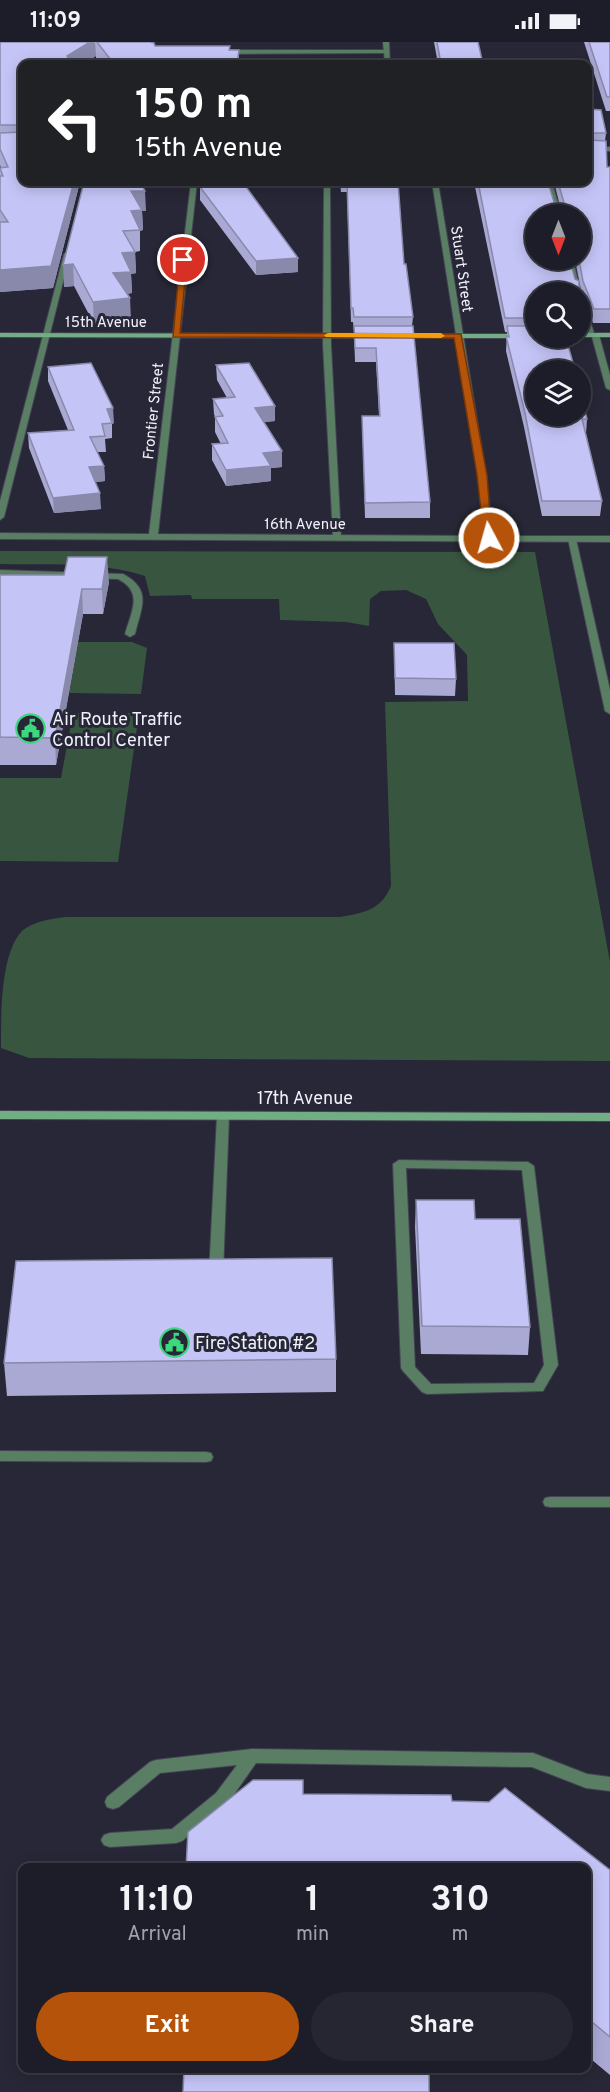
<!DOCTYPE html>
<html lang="en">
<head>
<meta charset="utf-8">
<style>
	body { margin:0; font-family:Overpass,sans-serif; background:#252631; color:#f1f3f6; height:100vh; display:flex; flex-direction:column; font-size:22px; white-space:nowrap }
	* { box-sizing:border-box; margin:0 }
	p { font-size:20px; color:#a0a2a8 }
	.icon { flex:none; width:33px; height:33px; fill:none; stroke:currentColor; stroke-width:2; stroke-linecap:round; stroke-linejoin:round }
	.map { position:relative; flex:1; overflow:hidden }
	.drawer { position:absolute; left:18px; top:1821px; width:573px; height:210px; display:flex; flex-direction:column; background:#1d1d29; border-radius:12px; box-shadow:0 3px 15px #0003,0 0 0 2px #3b3b46 }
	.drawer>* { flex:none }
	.hud { position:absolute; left:18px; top:18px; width:574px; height:126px; border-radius:12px; box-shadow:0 3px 15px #0003,0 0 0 2px #3b3b46; background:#202124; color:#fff; overflow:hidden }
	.needle { width:39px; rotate:180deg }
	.controls { position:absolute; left:525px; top:162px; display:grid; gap:12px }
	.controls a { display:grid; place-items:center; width:66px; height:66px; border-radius:50%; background:#1d1d29; box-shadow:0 3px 15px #0003,0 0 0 2px #3b3b46; font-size:30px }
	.pin { position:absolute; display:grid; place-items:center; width:51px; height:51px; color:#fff; margin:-26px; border:3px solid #fff; border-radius:50%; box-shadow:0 2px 6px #0007 }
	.me { position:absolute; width:66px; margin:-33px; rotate:354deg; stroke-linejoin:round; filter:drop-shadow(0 0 4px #0008) }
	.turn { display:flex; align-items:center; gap:21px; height:126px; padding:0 18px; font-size:27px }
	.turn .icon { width:78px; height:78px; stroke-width:2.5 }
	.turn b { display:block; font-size:42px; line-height:51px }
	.eta { display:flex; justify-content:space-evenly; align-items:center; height:102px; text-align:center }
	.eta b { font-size:36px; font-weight:700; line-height:42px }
	.primary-button { display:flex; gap:12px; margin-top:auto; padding:12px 18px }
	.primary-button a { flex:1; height:69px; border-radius:36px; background:#b45309; color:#fff; font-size:24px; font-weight:700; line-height:69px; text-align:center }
	.primary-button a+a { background:#252631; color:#f1f3f6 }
	.status { display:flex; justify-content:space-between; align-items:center; height:42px; padding:0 30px; background:#1d1d29; direction:ltr }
	.status svg { height:16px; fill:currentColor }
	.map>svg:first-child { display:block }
	.green { fill:#385540 }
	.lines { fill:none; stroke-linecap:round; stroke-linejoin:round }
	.lane-casing { stroke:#434353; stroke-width:2 }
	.street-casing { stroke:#434353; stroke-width:2 }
	.secondary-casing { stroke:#434353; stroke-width:2 }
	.lane { fill:#597e63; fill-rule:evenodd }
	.street { fill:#597e63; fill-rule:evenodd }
	.secondary { fill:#72ae84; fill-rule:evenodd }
	.wall { fill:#a9a9d4 }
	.shaded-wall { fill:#8989ac }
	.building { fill:#c4c4f6; stroke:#8989ac; stroke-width:1.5 }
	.route { fill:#b45309; stroke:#753606; stroke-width:1.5 }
	.slow { fill:#f59e0b }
	.labels { text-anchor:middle; stroke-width:6; stroke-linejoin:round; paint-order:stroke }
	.far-street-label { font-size:15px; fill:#f1f1fc; stroke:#272737 }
	.poi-label { font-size:18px; fill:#f1f1fc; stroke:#272737; text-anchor:start }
	.street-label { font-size:18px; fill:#f1f1fc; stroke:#272737 }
</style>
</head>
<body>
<div class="status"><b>11:09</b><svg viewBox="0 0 49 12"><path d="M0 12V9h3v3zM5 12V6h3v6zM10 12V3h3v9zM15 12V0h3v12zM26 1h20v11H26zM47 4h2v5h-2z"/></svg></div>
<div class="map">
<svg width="610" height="2050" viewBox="0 0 610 2050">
	<rect width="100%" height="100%" fill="#272737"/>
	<path class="green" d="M0 509 535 510 610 920V1019L29 1016 1 1006C1 974 0 912 22 889 34 879 50 877 66 875H340C364 871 381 868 391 844L385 660 468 659 467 613 438 582 426 557 406 548 381 549 370 557 369 584 346 580 280 578 279 557H192L191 553 150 554 145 534C100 519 48 523 0 522Z
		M78 600H132L147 606 141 652 69 651Z
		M73 671H139L118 820 0 819V736H61Z"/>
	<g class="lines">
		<defs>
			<path id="lane" d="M387 8 389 11 223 12 220 10 223 8Z
				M324 140H330L331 303 341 495 337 498 333 495 323 303Z
				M546 140H552L561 172H555Z
				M67 210 70 212 4 475 0 478V459L64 212Z
				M567 218H573L581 251 576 250Z
				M580 254 583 256 594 291 599 293 610 333V348L606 346 592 295 587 293 580 269Z
				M572 494 576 497 610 648V672L605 669 568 497Z
				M0 528 123 532C153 548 141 566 135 592L130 595 125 592C131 570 144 550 118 537L0 534Z
				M223 1070 229 1074 223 1232 221 1235H211L209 1232 217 1074Z
				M399 1118 528 1120 534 1124 558 1323 543 1349 427 1352 422 1350 403 1329 401 1326 393 1122ZM406 1126 522 1128 544 1323 534 1341 431 1342 415 1325Z
				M0 1409 206 1410 211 1411 213 1415 211 1419 206 1420 0 1419Z
				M550 1455H610V1465H550L545 1464 543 1460 545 1456Z
				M252 1707 533 1711 587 1732 610 1735V1749L586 1746 532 1725 256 1721 228 1761 182 1799 176 1801 110 1805 104 1803 101 1798 104 1793 110 1791 172 1787 216 1751 237 1723 160 1731 119 1765 113 1767 107 1765 105 1760 107 1755 150 1720 156 1718Z"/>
			<path id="street" d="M383 0H389L390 22H385Z
				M588 105H610V109H588Z
				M191 140H197L158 492 485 494 478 433 432 140H438L486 433 493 494H610V500L0 497V491L149 492Z"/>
			<path id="secondary" d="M0 291 368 292 372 294 368 296 0 295Z
				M580 291H610V295H580Z
				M397 292H536V296H539H397Z
				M0 1069 610 1071V1079L0 1077Z"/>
		</defs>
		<use href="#lane" class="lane-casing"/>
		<use href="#street" class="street-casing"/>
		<use href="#secondary" class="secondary-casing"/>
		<use href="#lane" class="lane"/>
		<use href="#street" class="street"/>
		<use href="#secondary" class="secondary"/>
	</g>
	<path class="wall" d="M0 0H150L155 4 239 8V22H99L96 18V14L83 22H22V140H80L53 246 0 250V126H1L0 123Z
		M434 0H478L483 22H438Z
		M584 0H610V69H606Z
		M588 67 606 91 605 99 607 125H610V281H593L582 253 575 218H580V172L536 250V296L587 377 586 392 602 459 600 474H542L524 385 506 309 507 290H505L474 140H548L554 160H559L554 140H588Z
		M84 140 146 169H142L143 188 140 189V209L135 210 136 231 131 232 132 251 127 252 131 278 94 282 74 244 64 245Z
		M340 140H398L404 222 413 275 412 284 430 460V476H365L362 374H379L376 320H355L354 289 353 280H351L347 150H341Z
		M200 145 298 216V230L256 233 200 158Z
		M580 262 582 267 580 281Z
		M216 323 275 364V379L264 380 282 409V425L271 426V439L226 444 212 418V402H221L215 390V375L214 372 213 357 227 356 217 338Z
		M48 325 114 381 112 382V396L105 397 106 410H97L104 424 105 439 95 440 101 467 54 471 29 406 28 391 68 388 48 339Z
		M0 533 109 540 103 572H83L56 723H0Z
		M394 601 456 637 455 654 395 653Z
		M416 1158 530 1285 528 1313 421 1312 415 1185Z
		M336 1317V1350L7 1354 4 1321Z
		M303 1752 452 1759 610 1828V2033L586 2013V1826Z"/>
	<path class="shaded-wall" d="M90 0H95L96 14 83 22H67V14Z
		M22 46V65L18 47Z
		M74 140H80L53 246 0 250V228Z
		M131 149H145L146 169H142L143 188 131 189Z
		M135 210 136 231 131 232 132 251 114 253 113 231 122 211Z
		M298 216V230L256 233V219Z
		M73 222 74 244 64 245 63 223Z
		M130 256 131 278 94 282 93 260Z
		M275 364V379L256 381 255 366Z
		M113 366 114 381 108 382 107 367Z
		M282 409V425L271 426V439L226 444V428L263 411Z
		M104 424 105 439 90 441 89 425Z
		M100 451 101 467 54 471 53 456Z
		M107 515 109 540 103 572 102 547Z
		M82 547 83 572 56 723 55 696Z"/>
	<path class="building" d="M0 0H90L67 14 72 22H22V46L18 47 22 55V140H74L51 224 0 228V180H8L0 168V134H3L0 126 8 125 0 107V91L22 90 21 83H0Z
		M97 0H150L154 1 155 4H230L229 8H239L237 22H114Z
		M437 0H478L483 22H441Z
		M589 0H610V55H607Z
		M588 67 601 68 606 91H589L588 93Z
		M588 98 606 99 607 125H610V267H594L583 239 579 218H580V172H536V218H570L575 237 579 239V250H536V276H505L478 140H548L554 160 564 161 558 140H588Z
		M84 140H140L145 149H131L142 168 131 169 140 188 123 189 135 210 122 211 131 230 113 231 130 256 93 260 73 222 63 223Z
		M347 140H398L404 222H406L413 275H354L353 266H351Z
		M244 142 298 216 256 219 200 145Z
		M354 284H413L430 460 365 461 362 374H380L376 306H355Z
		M507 284H536V296H566L575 328H536V374H580V351L587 377H582L602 459H542L525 371 506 294 509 295Z
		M91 321 113 366 107 367 112 381 102 382 105 394 90 395 104 424 89 425 100 451 53 456 28 391 74 388 48 325Z
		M249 321 275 364 255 366 282 409 263 411 271 424 226 428 212 402 228 401 215 375 223 374 213 357 235 355 216 323Z
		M68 515H107L102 547H82L55 696 0 695V533H64Z
		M394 601H454L456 637 395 636Z
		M416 1158H474L475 1177H520L530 1285 422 1284Z
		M332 1216 336 1317 4 1321 16 1219Z
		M253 1738H303V1752L451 1753 452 1759 489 1760 505 1746 610 1828V1995L586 1975V1826H186L188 1790Z
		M184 2026H429V2050H183Z"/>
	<path class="route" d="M183 216 187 218 180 291 461 292 487 433 492 498 484 496 477 433 454 296 173 295 180 218Z"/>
	<path class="slow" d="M328 291H441L445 294 441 296 326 295 324 293Z"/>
	<defs>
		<symbol id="civic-ring" viewBox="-11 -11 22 22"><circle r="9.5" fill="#272737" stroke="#3dd77e" stroke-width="1.5"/><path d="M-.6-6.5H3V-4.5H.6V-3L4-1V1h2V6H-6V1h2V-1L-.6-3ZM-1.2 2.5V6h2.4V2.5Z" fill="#3dd77e"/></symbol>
	</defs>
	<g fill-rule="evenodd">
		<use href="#civic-ring" x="14" y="670" width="33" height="33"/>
		<use href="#civic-ring" x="158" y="1284" width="33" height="33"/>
	</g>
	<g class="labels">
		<g class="far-street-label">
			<text transform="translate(462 227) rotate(82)" y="5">Stuart Street</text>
			<text x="106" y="285">15th Avenue</text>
			<text transform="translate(153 369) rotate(-84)" y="5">Frontier Street</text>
			<text x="305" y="487">16th Avenue</text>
		</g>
		<g class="poi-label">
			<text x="52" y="683">Air Route Traffic<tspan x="52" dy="21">Control Center</tspan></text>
			<text x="195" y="1307">Fire Station #2</text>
		</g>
		<g class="street-label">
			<text x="305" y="1062">17th Avenue</text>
		</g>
	</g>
</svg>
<div class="controls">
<a><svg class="needle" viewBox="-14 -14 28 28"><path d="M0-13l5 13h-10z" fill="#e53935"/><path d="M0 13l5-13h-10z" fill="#a0a2a8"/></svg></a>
<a><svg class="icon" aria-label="search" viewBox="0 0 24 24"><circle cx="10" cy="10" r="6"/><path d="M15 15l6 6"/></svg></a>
<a><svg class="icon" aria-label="layers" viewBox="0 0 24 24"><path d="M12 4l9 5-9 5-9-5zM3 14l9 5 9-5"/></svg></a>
</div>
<div class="pin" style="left:183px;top:218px;background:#d93025"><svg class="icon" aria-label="arrive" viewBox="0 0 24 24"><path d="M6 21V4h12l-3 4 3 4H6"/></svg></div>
<svg class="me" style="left:489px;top:496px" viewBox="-20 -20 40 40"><circle r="17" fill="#b45309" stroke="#fff" stroke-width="3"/><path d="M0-11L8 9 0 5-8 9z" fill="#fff"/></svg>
<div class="hud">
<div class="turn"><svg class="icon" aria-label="left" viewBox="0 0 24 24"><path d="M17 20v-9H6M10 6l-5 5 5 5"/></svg><div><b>150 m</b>15th Avenue</div></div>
</div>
<section class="drawer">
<div class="eta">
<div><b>11:10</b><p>Arrival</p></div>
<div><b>1</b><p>min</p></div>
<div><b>310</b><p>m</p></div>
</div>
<div class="primary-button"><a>Exit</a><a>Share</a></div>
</section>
</div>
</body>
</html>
